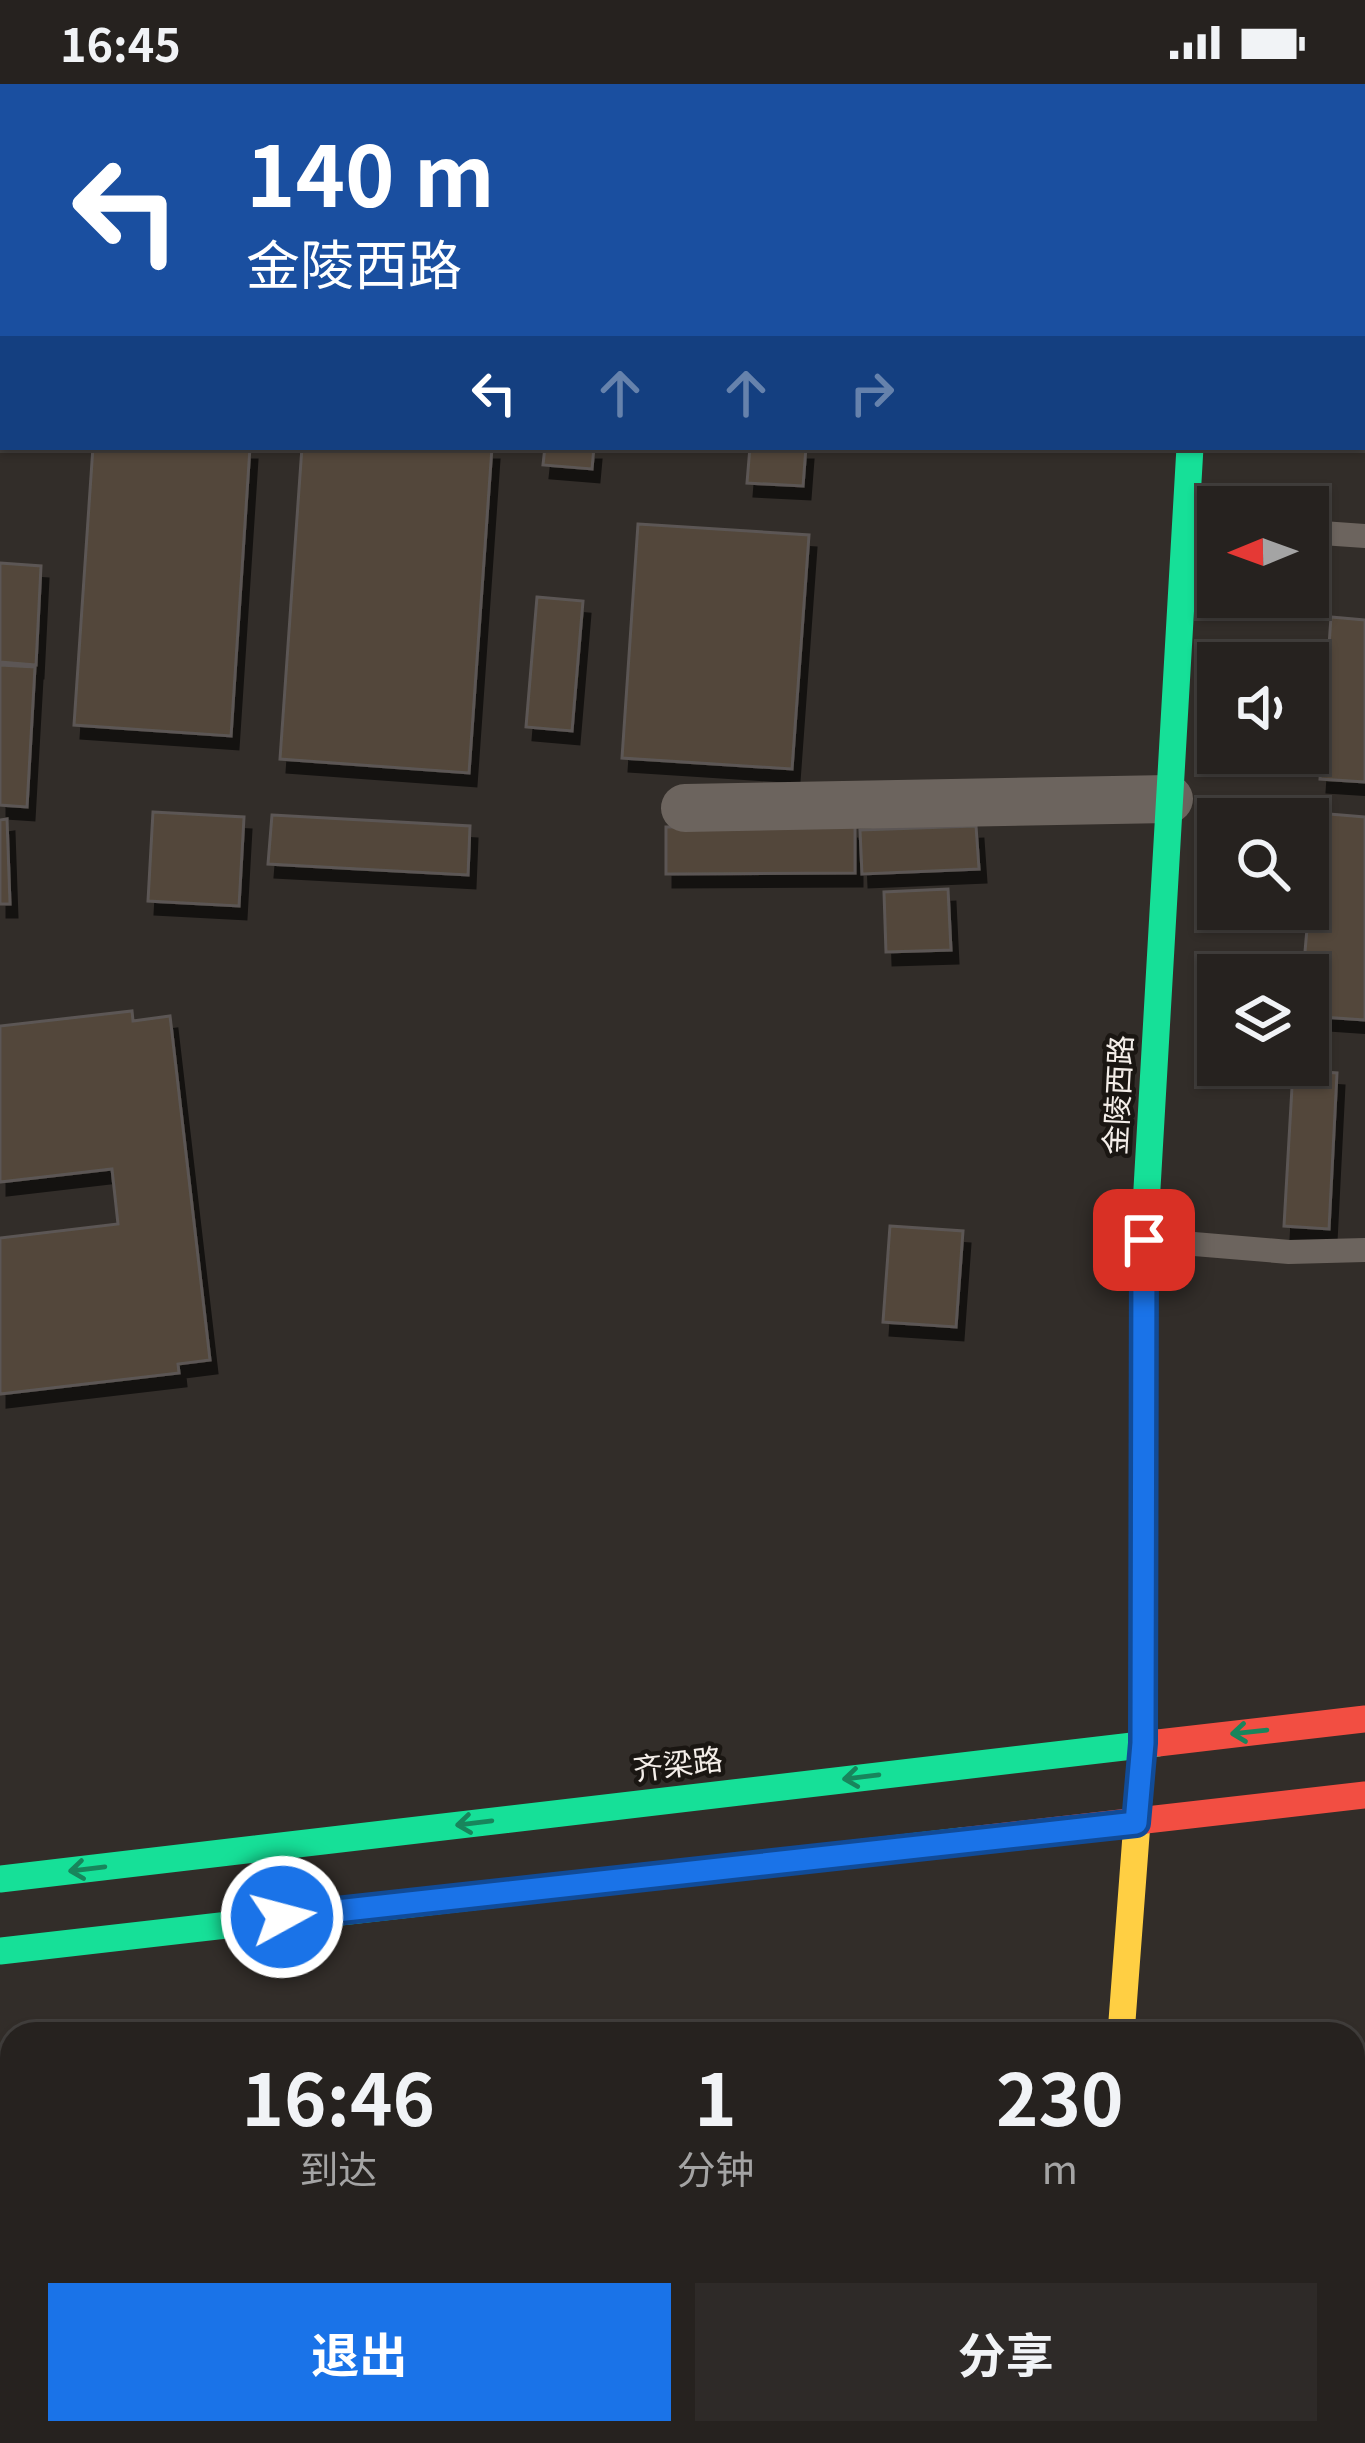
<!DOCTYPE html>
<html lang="zh">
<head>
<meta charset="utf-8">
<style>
	body { margin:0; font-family:Georgia,"Noto Sans SC",serif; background:#2e2a28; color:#f1f3f6; height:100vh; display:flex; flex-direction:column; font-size:45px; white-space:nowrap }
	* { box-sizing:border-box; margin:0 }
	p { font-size:39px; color:#a4a4a4 }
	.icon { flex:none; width:66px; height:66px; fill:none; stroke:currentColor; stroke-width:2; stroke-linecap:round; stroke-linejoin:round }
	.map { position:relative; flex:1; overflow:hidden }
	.panel { position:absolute; left:0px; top:1938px; width:1365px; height:423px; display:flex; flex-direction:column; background:#26221f; border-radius:36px 36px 0 0; box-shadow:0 3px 9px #0004,0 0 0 3px #423f3d }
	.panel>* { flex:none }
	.hud { position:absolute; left:0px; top:0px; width:1365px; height:366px; box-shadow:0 3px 9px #0004,0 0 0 3px #423f3d; background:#1a4fa0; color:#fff; overflow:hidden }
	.needle { width:78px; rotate:269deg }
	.fabs { position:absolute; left:1197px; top:402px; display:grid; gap:24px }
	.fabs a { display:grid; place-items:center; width:132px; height:132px; border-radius:0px; background:#26221f; box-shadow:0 3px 9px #0004,0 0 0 3px #423f3d; font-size:60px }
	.pin { position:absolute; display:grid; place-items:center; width:102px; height:102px; color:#fff; margin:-51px; border-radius:24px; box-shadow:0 6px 18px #0006 }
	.me { position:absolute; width:132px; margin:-66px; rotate:83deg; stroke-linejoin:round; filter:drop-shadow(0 0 9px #0008) }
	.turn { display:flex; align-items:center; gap:42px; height:252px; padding:0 48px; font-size:54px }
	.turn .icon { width:156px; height:156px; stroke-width:2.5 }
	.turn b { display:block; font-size:84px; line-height:102px }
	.lanes { display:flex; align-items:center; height:114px; padding:0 48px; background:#0003; justify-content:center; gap:60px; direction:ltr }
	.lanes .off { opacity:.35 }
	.eta { display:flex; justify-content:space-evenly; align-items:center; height:204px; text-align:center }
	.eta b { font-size:72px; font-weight:700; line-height:84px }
	.cta { display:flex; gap:24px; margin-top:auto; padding:24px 48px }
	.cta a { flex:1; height:138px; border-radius:0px; background:#1a73e8; color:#fff; font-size:48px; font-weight:700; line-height:138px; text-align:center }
	.cta a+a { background:#2e2a28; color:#f1f3f6 }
	.status { display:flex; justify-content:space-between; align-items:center; height:84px; padding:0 60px; background:#26221f; direction:ltr }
	.status svg { height:33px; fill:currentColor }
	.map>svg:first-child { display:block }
	.building { fill:#52473a; stroke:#5c5754; stroke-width:3; filter:url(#shadow) }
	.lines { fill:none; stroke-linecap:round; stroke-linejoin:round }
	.lane { stroke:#6c645e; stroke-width:24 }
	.street { stroke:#6c645e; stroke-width:48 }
	.fast { stroke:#16e098; stroke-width:27 }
	.slow { stroke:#ffcf43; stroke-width:27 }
	.jam { stroke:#f24e42; stroke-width:27 }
	.oneway { stroke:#18855c }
	.route-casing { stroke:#114b97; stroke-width:30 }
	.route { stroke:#1a73e8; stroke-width:21 }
	.labels { text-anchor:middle; stroke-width:9; stroke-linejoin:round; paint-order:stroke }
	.street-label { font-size:30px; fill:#f4eee9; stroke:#1a1612 }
</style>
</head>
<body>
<div class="status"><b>16:45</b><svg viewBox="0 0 49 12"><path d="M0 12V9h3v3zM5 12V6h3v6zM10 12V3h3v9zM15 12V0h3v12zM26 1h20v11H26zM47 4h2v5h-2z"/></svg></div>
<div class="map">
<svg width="1365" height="2359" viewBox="0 0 1365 2359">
	<defs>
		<filter id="shadow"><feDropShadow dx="7" dy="13" stdDeviation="0" flood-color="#0009"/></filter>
	</defs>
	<rect width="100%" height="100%" fill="#322d29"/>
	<path class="building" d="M231 0H314L231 3Z
		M458 0H542L458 3Z
		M583 0H686L583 3Z
		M93 363H250L231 652 74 641Z
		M302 363H492L469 689 280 675Z
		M545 363H594L592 385 543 381Z
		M750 363H806L803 402 747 399Z
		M638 440 809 451 792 685 622 674Z
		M0 479 41 482 36 581 0 578Z
		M537 513 583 517 572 647 526 643Z
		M1331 533 1365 536V698L1320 695Z
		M0 581 35 583 27 723 0 721Z
		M153 728 244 733 239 822 148 817Z
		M1317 729 1365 733V936L1308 932V891H1303Z
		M272 731 470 742 468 791 268 780Z
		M7 735 10 820H0V736Z
		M855 742V789L666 790V743Z
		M976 742 979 785 862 790 860 746Z
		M948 805 951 866 886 868 884 808Z
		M132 927 133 937 170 932 210 1276 178 1280 179 1289 0 1310V1154L118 1140 112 1085 0 1098V942Z
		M1293 986 1337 989 1329 1145 1284 1142Z
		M890 1142 963 1147 956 1243 883 1238Z
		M0 2222H12V2349H711L710 2359H0Z"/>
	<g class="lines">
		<path class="lane" d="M1308 448 1365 452
			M1146 1156 1289 1168 1365 1166"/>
		<path class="street" d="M0 196H3
			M685 724 1169 715"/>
		<path class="fast" d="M1215 0V3
			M1144 1355V1156L1190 363
			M0 1795 1158 1659
			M0 1867 962 1757"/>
		<path class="slow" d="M1121 1950 1143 1659 1144 1355
			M1092 2349V2359"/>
		<path class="jam" d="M1158 1659 1365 1635
			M962 1757 1365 1711"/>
	</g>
	<defs><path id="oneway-shaft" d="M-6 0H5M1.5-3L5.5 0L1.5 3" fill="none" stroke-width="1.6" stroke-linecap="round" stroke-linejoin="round" transform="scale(3)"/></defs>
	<g class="oneway">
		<use href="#oneway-shaft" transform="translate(1249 1648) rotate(174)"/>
		<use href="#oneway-shaft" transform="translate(861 1693) rotate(173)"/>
		<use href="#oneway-shaft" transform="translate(474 1739) rotate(173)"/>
		<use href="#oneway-shaft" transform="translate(87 1785) rotate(173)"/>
	</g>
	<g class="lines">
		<defs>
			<path id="route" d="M282 1833 1136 1739 1143 1659 1144 1156"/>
		</defs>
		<use href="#route" class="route-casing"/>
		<use href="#route" class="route"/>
	</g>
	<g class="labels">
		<g class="street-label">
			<text transform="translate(1119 1011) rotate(-87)" y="10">金陵西路</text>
			<text transform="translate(678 1681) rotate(-7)" y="10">齐梁路</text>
		</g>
	</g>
</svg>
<div class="fabs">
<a><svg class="needle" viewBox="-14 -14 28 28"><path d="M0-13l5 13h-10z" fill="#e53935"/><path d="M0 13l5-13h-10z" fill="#a4a4a4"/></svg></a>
<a><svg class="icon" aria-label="sound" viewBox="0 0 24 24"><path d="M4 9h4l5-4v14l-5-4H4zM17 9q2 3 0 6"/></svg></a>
<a><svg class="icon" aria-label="search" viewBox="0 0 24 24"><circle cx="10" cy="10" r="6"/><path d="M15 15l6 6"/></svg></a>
<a><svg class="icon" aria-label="layers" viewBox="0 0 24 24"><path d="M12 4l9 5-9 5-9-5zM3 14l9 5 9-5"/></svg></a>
</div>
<div class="pin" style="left:1144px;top:1156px;background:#d93025"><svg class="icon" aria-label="arrive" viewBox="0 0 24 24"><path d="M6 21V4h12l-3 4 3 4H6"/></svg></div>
<svg class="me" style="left:282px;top:1833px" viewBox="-20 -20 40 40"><circle r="17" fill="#1a73e8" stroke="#fff" stroke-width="3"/><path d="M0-11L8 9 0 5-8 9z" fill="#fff"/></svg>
<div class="hud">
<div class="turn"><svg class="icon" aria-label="left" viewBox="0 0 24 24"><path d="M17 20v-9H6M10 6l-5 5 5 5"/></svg><div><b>140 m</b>金陵西路</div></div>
<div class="lanes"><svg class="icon" aria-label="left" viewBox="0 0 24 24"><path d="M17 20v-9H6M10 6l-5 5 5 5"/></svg><svg class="icon off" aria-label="ahead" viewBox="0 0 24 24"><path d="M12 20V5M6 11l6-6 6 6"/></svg><svg class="icon off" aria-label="ahead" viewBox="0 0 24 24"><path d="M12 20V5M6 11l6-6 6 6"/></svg><svg class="icon off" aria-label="right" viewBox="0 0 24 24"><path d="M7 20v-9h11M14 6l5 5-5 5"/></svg></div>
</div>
<section class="panel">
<div class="eta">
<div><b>16:46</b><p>到达</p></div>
<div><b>1</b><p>分钟</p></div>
<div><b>230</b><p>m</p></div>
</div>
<div class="cta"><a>退出</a><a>分享</a></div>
</section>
</div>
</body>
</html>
